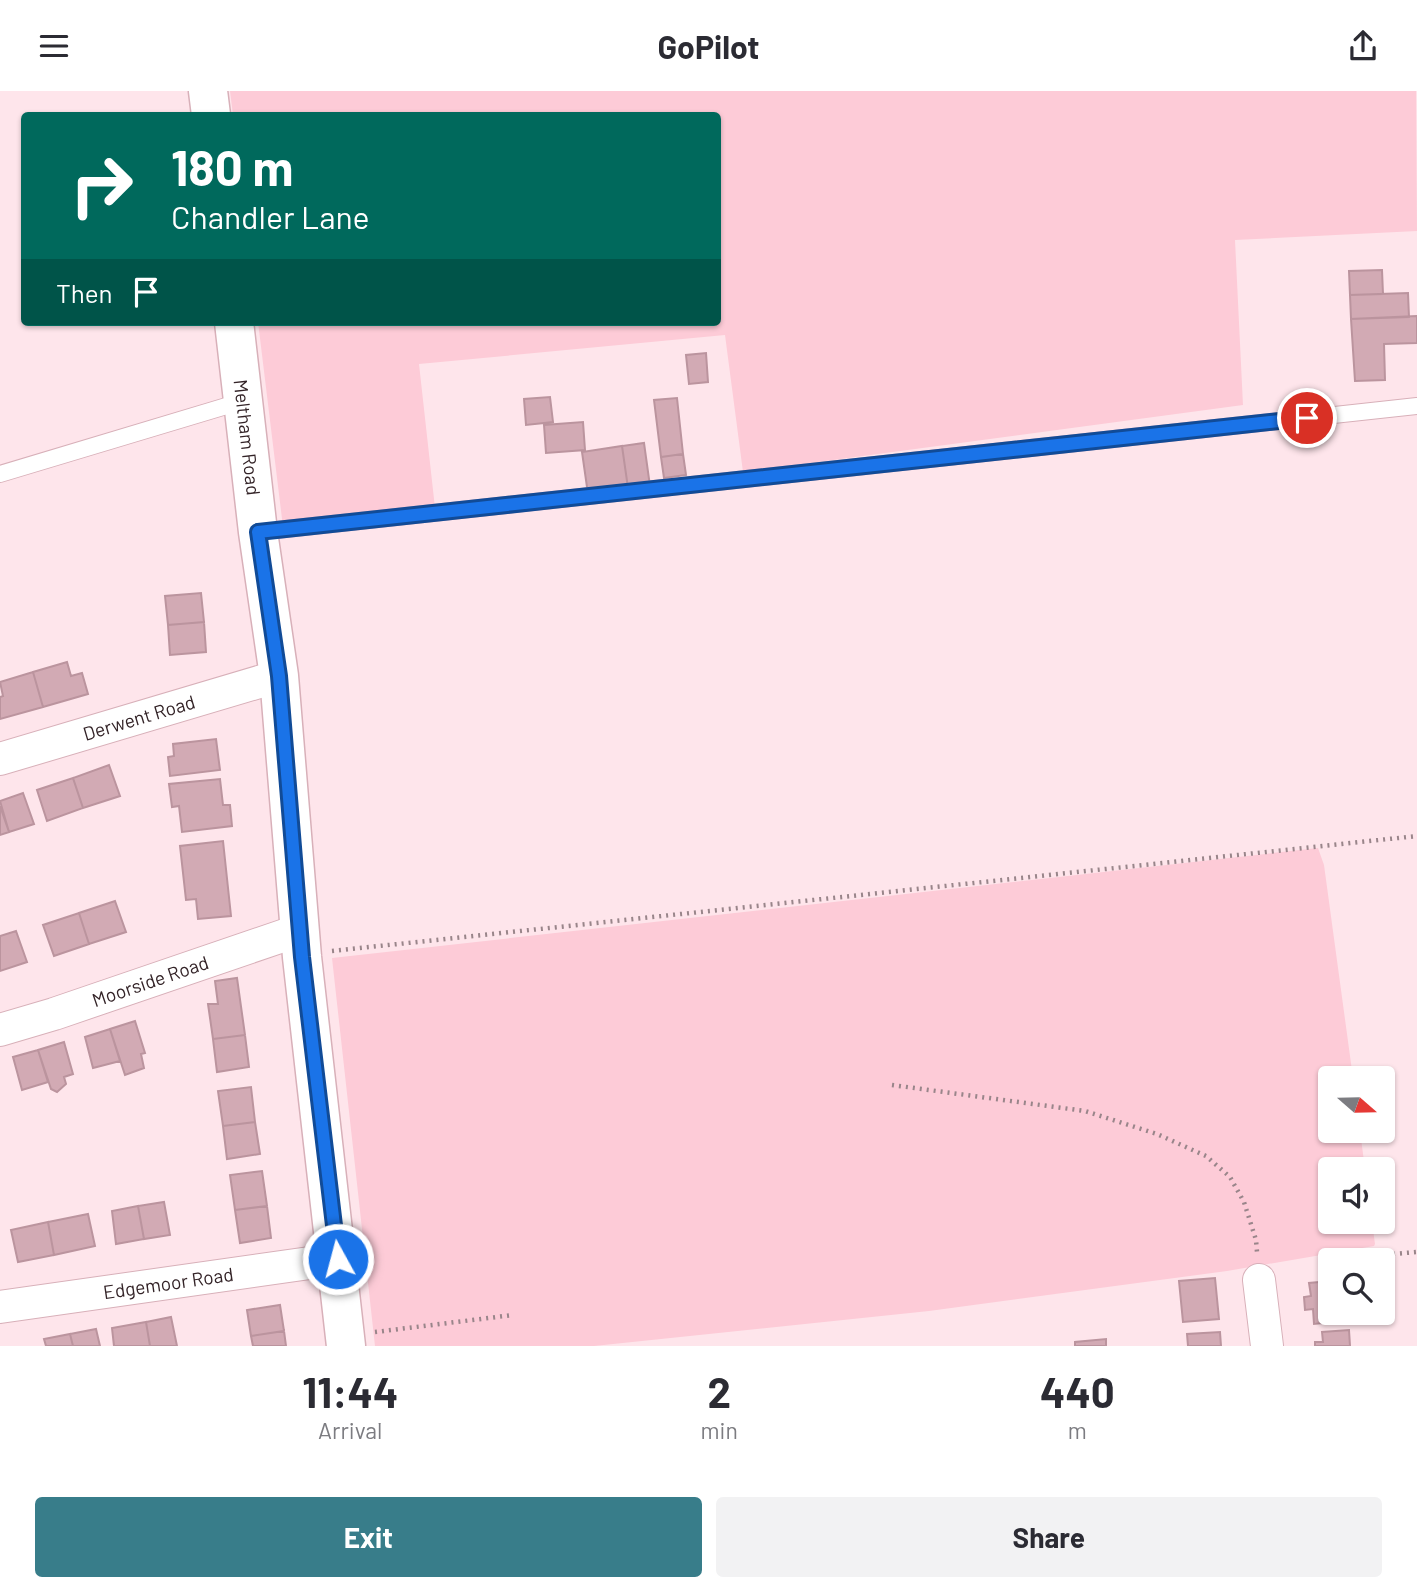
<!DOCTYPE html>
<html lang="en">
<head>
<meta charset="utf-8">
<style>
	body { margin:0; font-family:Barlow,sans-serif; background:#f2f2f3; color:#2b2b33; height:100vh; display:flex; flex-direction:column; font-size:26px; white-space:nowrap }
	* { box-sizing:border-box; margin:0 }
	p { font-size:23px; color:#7c7c81 }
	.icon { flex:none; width:38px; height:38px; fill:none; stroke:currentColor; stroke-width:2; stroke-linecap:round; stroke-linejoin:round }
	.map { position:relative; height:1255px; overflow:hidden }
	.sheet { display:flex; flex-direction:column; background:#fff; flex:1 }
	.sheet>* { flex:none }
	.banner { position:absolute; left:21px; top:21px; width:700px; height:214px; border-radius:7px; box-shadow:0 2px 5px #0004; background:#00695c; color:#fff; overflow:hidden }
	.needle { width:46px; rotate:110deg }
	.controls { position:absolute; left:1318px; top:975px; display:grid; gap:14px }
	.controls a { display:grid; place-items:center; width:77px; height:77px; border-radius:7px; background:#fff; box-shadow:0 2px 5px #0004; font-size:35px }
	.pin { position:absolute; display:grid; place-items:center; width:60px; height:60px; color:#fff; margin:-30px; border:4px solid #fff; border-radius:50%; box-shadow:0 2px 7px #0007 }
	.me { position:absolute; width:77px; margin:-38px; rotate:353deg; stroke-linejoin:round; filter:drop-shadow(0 0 5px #0008) }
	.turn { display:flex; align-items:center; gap:24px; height:147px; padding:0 35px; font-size:32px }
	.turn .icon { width:91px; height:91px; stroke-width:2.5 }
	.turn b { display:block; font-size:49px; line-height:60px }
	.then { display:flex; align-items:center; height:66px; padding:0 35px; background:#0003; gap:14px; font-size:26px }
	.eta { display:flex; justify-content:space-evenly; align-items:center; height:119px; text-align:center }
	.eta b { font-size:42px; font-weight:700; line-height:49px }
	.primary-button { display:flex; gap:14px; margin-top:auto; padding:14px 35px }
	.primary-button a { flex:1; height:80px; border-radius:7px; background:#387d8a; color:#fff; font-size:28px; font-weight:700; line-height:80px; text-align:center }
	.primary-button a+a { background:#f2f2f3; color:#2b2b33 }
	header { display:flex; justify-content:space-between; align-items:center; height:91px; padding:0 35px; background:#fff; font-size:32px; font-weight:700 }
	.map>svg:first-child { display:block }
	.green { fill:#fdcbd7 }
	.building { fill:#d2aab4; stroke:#bb949e; stroke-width:2 }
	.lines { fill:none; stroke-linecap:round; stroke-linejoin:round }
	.service-casing { stroke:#d8b0b9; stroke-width:18 }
	.minor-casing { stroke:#d8b0b9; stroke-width:34 }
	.tertiary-casing { stroke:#d8b0b9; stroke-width:41 }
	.path { stroke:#99858a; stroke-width:4.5; stroke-dasharray:2 5; stroke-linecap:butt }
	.service { stroke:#fff; stroke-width:16 }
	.minor { stroke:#fff; stroke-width:32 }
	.tertiary { stroke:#fff; stroke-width:38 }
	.route-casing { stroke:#114b97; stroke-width:18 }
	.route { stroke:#1a73e8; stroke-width:12 }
	.labels { text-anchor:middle; stroke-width:6; stroke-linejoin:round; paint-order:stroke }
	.street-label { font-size:19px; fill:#332327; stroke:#fff }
</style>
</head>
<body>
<header><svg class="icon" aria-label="menu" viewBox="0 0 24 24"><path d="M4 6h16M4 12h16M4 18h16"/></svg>GoPilot<svg class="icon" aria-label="share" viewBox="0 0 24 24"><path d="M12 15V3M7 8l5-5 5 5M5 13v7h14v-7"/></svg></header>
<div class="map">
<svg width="1417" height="1255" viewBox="0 0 1417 1255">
	<rect width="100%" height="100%" fill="#fee5eb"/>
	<path class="green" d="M230 0H1416L1417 140 1235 149 1243 314 743 381 725 244 419 273 435 417 283 436 258 231H718V24H233Z
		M1318 757 1324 774 1353 987H1330V1040H1360L1365 1078H1330V1130L1372 1131 1375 1153 1374 1155 1227 1180 929 1220 594 1255H375L332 867Z"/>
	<path class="building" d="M1382 179 1383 203 1350 204 1349 180Z
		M1408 202 1409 226 1351 228 1350 204Z
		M1417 225V252L1384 253 1385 289 1355 290 1351 228Z
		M706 262 708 291 689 293 686 264Z
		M550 306 553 331 526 334 524 308Z
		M677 307 683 363 661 366 654 309Z
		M583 331 585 359 546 362 544 334Z
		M644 352 650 395 628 397 622 355Z
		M622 355 628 397 588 403 582 361Z
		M683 363 686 384 664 387 661 366Z
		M201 502 204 531 168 534 165 505Z
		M204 531 206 561 170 564 168 534Z
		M67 571 71 585 82 582 88 603 43 616 33 581Z
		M33 581 43 616 0 628V606L3 605 0 591Z
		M216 648 220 679 170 685 168 666 174 665 173 653Z
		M109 674 120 705 83 717 73 687Z
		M73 687 83 717 47 730 37 699Z
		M220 688 223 714H230L232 735 182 741 179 715 172 716 169 693Z
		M23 702 34 733 9 741 0 710Z
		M0 715 9 741 0 744Z
		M223 750 231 825 198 828 196 808 186 809 180 755Z
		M115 810 126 841 89 853 79 822Z
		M79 822 89 853 54 865 43 834Z
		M16 840 27 871 0 880V845Z
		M237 887 245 944 213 948 208 913H218L215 890Z
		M135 930 145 962 141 963 144 977 125 984 110 938Z
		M110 938 120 970 93 977 85 946Z
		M245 944 249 976 217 981 213 948Z
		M64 951 73 983 64 986 66 993 57 1001 51 998 38 959Z
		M38 959 48 991 22 999 13 966Z
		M251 996 255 1031 223 1035 218 1000Z
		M255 1031 260 1063 227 1068 223 1035Z
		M262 1080 267 1115 235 1119 230 1084Z
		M164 1111 170 1144 144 1148 138 1115Z
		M138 1115 144 1148 116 1153 112 1120Z
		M267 1115 271 1147 240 1152 235 1119Z
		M88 1123 95 1155 54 1164 48 1131Z
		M48 1131 54 1164 18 1171 11 1139Z
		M1215 1187 1219 1228 1183 1231 1179 1190Z
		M1330 1190V1222H1341L1342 1230 1314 1233 1313 1218 1305 1219 1304 1206 1311 1205 1309 1192Z
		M280 1214 284 1240 251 1245 247 1219Z
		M171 1226 177 1255H150L146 1231Z
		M146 1231 150 1255H114L112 1237Z
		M96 1238 100 1255H73L70 1243Z
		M1349 1239 1350 1255H1315V1251H1323L1322 1241Z
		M284 1240 286 1255H253L251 1245Z
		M1220 1241 1221 1255H1188L1187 1243Z
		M70 1243 73 1255H46L44 1248Z
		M1106 1248V1255H1075V1251Z"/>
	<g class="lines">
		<defs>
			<path id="service" d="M0 383 243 310
				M258 441 1417 315"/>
			<g id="minor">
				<path id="s1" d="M0 668 279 585"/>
				<path id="s2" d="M0 939 54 923 300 839"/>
				<path d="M1259 1189 1267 1255"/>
				<path id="s3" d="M0 1216 338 1168"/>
			</g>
			<g id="tertiary">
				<path d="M208 0 211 24"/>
				<path id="s4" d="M234 231 258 441 279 585 302 866 346 1255"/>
			</g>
		</defs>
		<use href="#service" class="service-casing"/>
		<use href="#minor" class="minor-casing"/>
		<use href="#tertiary" class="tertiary-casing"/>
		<path class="path" d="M332 860 1417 745
			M892 994 1085 1020 1157 1043 1206 1065 1230 1086 1244 1111 1256 1149 1257 1161
			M1393 1163 1417 1161
			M375 1241 513 1224"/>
		<use href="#service" class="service"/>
		<use href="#minor" class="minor"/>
		<use href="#tertiary" class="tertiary"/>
	</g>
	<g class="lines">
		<defs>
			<path id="route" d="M338 1168 302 866 279 585 258 441 1307 327"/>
		</defs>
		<use href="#route" class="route-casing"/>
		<use href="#route" class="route"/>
	</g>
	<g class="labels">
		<g class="street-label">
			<text dy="7" stroke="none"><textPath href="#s4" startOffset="116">Meltham Road</textPath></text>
			<text dy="7" stroke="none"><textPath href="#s1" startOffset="145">Derwent Road</textPath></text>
			<text dy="7" stroke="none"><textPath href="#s2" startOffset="158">Moorside Road</textPath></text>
			<text dy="7" stroke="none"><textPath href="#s3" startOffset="170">Edgemoor Road</textPath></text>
		</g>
	</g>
</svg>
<div class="controls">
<a><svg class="needle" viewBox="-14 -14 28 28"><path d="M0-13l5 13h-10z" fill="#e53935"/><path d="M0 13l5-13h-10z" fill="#7c7c81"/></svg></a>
<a><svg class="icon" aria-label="sound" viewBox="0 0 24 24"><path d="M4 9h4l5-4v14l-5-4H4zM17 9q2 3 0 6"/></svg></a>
<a><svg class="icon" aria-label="search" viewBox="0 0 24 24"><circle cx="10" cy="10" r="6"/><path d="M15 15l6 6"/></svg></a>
</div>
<div class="pin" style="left:1307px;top:327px;background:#d93025"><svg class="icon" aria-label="arrive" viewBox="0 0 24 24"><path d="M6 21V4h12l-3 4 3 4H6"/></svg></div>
<svg class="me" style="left:338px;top:1168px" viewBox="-20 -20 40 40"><circle r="17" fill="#1a73e8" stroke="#fff" stroke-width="3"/><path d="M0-11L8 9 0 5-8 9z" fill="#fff"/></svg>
<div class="banner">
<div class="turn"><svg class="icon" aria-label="right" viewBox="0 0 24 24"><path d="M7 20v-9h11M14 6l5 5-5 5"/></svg><div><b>180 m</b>Chandler Lane</div></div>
<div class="then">Then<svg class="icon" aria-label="arrive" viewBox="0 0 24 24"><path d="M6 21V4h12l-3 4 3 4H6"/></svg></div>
</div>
</div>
<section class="sheet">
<div class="eta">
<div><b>11:44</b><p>Arrival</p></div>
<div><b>2</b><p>min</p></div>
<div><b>440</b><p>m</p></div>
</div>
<div class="primary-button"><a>Exit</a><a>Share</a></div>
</section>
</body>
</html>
